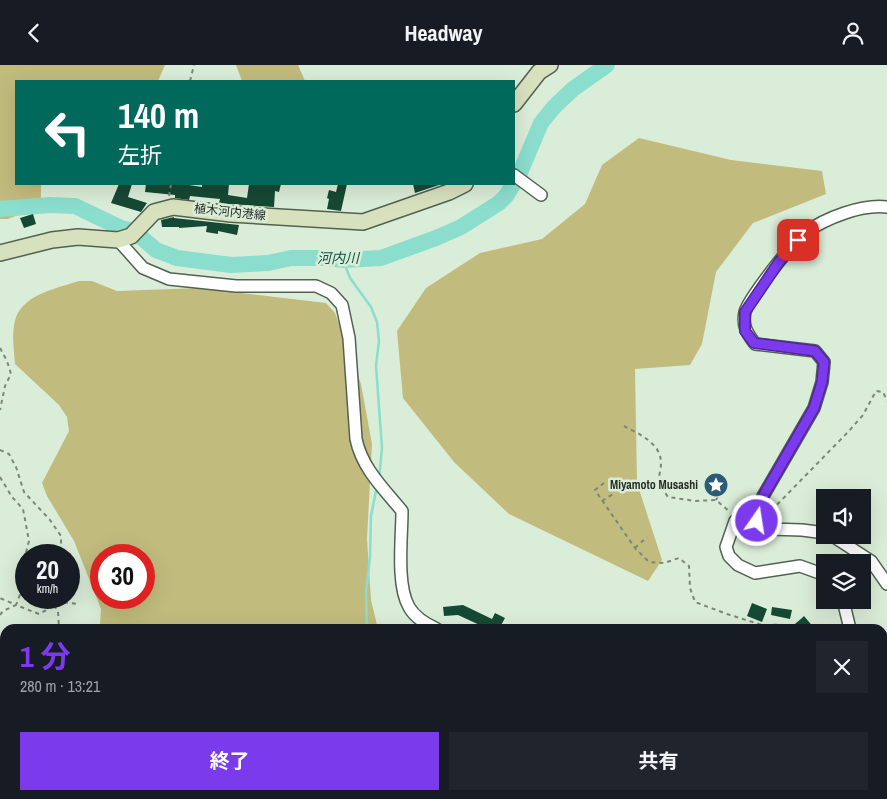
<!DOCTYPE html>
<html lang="ja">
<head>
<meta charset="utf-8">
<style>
	body { margin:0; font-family:"Archivo Narrow","Noto Sans JP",sans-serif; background:#20242c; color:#f1f3f6; height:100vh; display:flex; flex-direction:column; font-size:19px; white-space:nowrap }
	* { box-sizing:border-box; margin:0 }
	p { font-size:16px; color:#9ea1a6 }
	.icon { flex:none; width:28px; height:28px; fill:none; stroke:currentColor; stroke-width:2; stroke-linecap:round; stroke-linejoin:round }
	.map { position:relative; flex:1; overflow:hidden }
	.side { position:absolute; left:0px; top:559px; width:888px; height:176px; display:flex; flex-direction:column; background:#171b24; border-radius:15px 15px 0 0; box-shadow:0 5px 20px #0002 }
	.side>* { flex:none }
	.hud { position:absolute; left:15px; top:15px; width:500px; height:105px; border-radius:0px; box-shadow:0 5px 20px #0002; background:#00695c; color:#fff; overflow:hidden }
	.controls { position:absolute; left:816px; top:424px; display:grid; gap:10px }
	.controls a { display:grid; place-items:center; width:55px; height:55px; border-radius:0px; background:#171b24; box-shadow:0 5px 20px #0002; font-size:25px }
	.speed { position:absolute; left:15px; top:479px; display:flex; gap:10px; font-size:25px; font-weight:700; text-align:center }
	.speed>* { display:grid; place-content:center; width:65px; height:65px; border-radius:50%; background:#171b24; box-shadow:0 5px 20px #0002; line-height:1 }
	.speed small { font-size:12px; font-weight:400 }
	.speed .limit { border:8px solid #d22; background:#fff; color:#111 }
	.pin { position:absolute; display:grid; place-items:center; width:42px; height:42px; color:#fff; margin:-21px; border-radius:10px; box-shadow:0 2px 8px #0006 }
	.me { position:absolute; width:55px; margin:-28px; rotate:13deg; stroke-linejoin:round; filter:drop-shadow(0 0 4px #0008) }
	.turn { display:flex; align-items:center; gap:18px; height:105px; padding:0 20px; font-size:22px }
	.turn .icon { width:65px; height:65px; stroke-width:2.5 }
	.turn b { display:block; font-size:35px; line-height:42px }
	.round { display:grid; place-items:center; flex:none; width:52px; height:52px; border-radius:0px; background:#20242c }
	.summary { display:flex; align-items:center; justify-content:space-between; height:85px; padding:0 20px }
	h1 { font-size:30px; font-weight:700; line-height:38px; color:#7c3aed }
	.action { display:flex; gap:10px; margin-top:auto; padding:10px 20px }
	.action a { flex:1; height:58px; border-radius:0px; background:#7c3aed; color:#fff; font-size:20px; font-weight:700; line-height:58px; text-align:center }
	.action a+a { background:#20242c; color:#f1f3f6 }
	header { display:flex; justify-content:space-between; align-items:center; height:65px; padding:0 20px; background:#171b24; font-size:22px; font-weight:700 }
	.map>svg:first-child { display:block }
	.forest { fill:#c1bc7d; fill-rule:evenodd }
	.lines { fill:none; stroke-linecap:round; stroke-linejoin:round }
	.stream { stroke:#8bddcd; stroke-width:2.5 }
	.river { stroke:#8bddcd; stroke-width:16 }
	.building { fill:#164933 }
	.minor-casing { stroke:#526251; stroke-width:14 }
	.secondary-casing { stroke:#526251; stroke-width:18 }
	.path { stroke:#7b8779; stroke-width:2; stroke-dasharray:4 4; stroke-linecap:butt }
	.minor { stroke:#fff; stroke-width:11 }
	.secondary { stroke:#d7e1be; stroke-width:15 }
	.route-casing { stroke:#51269a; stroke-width:12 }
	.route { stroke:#7c3aed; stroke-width:9 }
	.labels { text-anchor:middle; stroke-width:5; stroke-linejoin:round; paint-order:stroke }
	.street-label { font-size:12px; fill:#252c24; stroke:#daedd8 }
	.poi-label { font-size:12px; font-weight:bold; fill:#252c24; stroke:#daedd8; text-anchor:end }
	.water-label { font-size:14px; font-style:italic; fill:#0a5249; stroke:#daedd8 }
</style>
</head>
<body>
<header><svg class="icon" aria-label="back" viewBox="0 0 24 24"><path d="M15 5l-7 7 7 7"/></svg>Headway<svg class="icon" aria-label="person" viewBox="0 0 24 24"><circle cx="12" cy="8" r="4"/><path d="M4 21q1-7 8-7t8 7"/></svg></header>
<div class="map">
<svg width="887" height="734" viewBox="0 0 887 734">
	<rect width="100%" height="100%" fill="#daedd8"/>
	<path class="forest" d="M0 0H165L158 16H16V119H41V141L8 154H0Z
		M236 0H298L305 16H242Z
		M639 73 731 95 822 106 826 129 753 158 716 207 702 279 690 300 635 304 637 418 662 495 648 516 509 449 454 397 403 333 397 266 426 223 480 188 542 174 585 139 602 100Z
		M79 216H92L117 226 200 223 326 238 335 248 361 319 372 379 367 474 371 535 378 564H98L100 559 101 544 74 476 47 431 42 418 69 366 67 352 59 340 15 299C14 285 11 266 16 252 25 229 58 223 79 216ZM101 490H144V532H101Z
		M0 693H5V730H389L390 734H0Z"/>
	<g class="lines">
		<path class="stream" d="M343 195 350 213 371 242 377 257 379 276 376 301 382 383 379 414
			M367 564 366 527 370 492 371 451 377 421
			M405 734 406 730"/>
		<path class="river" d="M0 144 50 140 75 141 121 163 134 166 156 185 177 193 231 200 268 198 291 193H329L343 195 381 193 436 173 461 162 499 138 506 131 519 110 541 58 554 42 573 24 607 0"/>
	</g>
	<path class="building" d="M119 119H132L128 132 147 138 141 147 111 138Z
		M146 119H182L202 122V119L221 120V119H229L228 130 247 133 249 119H281L279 127 275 126 274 142 229 139 219 138 220 134 190 131 189 135 175 133V130L145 127Z
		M338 119H347L341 146 327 144 329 134 327 133 329 125 336 127Z
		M413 119H439V120L415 128Z
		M33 149 36 159 24 163 20 153Z
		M174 152V153L239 160 237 170 218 166V169L206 167 207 161 179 163V162H162L161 155Z
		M752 538 767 544 762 557 747 551Z
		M463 540 492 554 495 548 505 553 499 564H490L485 561 484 562 458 550 444 551 443 542Z
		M772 542 792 545 790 554 771 550Z
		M804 551 815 564H789L802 553Z"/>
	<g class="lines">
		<defs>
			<path id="minor" d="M514 110 541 130
				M118 175 143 203 169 214 236 221H316L331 228 342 240 349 273 356 374C362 403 383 423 402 446 402 472 396 520 409 542 415 553 426 559 437 564
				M755 445 745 448 735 456 726 482 729 491 738 500 755 508 800 501 825 510
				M825 468 802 465 769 464 757 456 755 445 814 343 822 317 824 297 815 286 755 279C747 268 742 261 745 247 749 233 792 178 805 168 825 153 862 139 887 142
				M831 470 871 496 887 519
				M843 535 850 564
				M882 684 887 690
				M601 730 606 734
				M739 734 740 730"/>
			<path id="secondary" d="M514 39 539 7 550 0
				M0 188 52 175 78 172 118 175 131 171 154 147 173 142 231 149 363 157 449 127 465 119"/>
		</defs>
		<use href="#minor" class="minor-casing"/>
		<use href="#secondary" class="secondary-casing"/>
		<path class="path" d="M190 16 194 0
			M169 131 171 119
			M0 283 7 296 11 309 5 321 0 345
			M624 361C639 369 661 378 661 398 661 404 659 411 658 417L668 432 695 436 716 435 730 447
			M0 385 9 389 16 402 24 427 50 455 61 471V490
			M0 412 12 432 23 444 29 476 23 499 26 514 16 540 0 533
			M604 418 595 425 635 483 649 497 664 498 679 493 689 501 690 523 695 537 727 549 765 561 780 559 786 564
			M716 435 724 420 727 421
			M602 436 613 429
			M766 451 848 367 863 350 876 326 883 327 887 336
			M635 483 647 472
			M56 532 55 542 58 546 59 564
			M0 550 3 546 16 540 39 549 61 537 79 539"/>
		<use href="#minor" class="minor"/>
		<use href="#secondary" class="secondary"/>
	</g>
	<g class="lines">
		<defs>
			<path id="route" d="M757 456 755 445 814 343 822 317 824 297 815 286 754 278 745 266V247L779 197 798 175"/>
		</defs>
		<use href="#route" class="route-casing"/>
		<use href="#route" class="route"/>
	</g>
	<defs>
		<symbol id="sight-disc" viewBox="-11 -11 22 22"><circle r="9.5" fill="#2b5b79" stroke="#daedd8"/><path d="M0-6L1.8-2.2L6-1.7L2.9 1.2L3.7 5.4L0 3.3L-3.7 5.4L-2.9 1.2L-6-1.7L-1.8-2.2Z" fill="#fff"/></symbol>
	</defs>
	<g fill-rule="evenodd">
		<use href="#sight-disc" x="702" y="406" width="28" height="28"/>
	</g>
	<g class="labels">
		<g class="street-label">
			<text transform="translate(230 147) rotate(6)" y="4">植木河内港線</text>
		</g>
		<g class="poi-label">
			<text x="698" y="424">Miyamoto Musashi</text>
		</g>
		<g class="water-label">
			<text x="338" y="198">河内川</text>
		</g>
	</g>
</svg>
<div class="controls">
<a><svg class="icon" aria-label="sound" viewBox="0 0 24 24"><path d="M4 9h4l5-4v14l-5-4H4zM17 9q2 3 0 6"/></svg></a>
<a><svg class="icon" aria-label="layers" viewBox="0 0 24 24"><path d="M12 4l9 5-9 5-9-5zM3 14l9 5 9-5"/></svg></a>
</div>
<div class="speed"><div>20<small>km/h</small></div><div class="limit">30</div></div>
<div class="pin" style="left:798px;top:175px;background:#d93025"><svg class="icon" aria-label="arrive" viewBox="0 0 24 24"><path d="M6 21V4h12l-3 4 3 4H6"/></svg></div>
<svg class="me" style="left:757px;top:456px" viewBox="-20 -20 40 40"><circle r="17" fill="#7c3aed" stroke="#fff" stroke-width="3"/><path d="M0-11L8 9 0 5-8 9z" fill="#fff"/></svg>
<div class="hud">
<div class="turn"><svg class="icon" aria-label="left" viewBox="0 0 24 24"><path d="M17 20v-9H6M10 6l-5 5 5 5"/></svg><div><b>140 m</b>左折</div></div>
</div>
<section class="side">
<div class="summary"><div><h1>1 分</h1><p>280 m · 13:21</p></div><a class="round"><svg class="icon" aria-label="close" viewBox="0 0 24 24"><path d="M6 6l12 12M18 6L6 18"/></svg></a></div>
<div class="action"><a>終了</a><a>共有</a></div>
</section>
</div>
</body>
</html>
